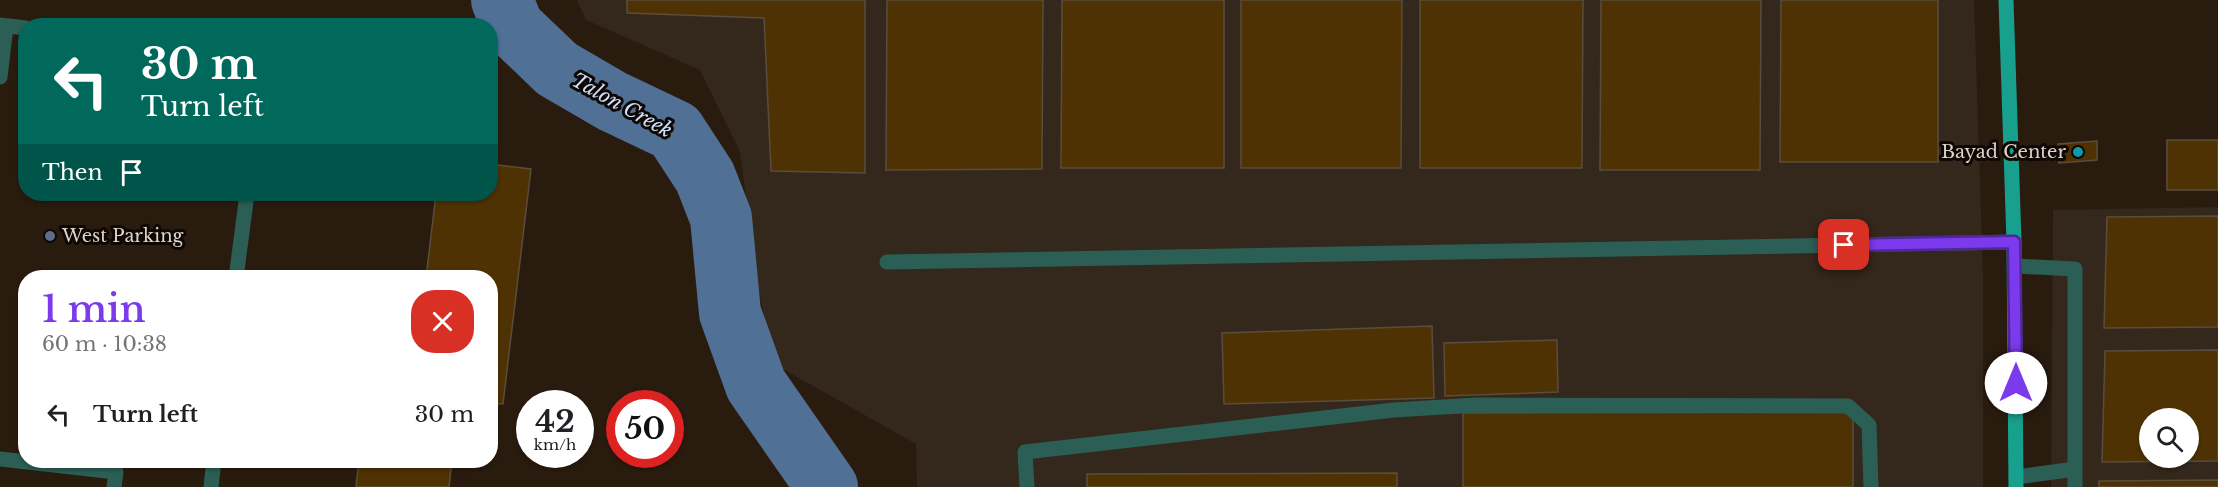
<!DOCTYPE html>
<html lang="en">
<head>
<meta charset="utf-8">
<style>
	body { margin:0; font-family:"Libre Baskerville",serif; background:#f2f2f2; color:#202124; height:100vh; display:flex; flex-direction:column; font-size:22px; white-space:nowrap }
	* { box-sizing:border-box; margin:0 }
	p { font-size:20px; color:#757577 }
	.icon { flex:none; width:33px; height:33px; fill:none; stroke:currentColor; stroke-width:2; stroke-linecap:round; stroke-linejoin:round }
	.map { position:relative; flex:1; overflow:hidden }
	.drawer { position:absolute; left:18px; top:270px; width:480px; height:198px; display:flex; flex-direction:column; background:#fff; border-radius:24px; box-shadow:0 2px 4px #0004 }
	.drawer>* { flex:none }
	.banner { position:absolute; left:18px; top:18px; width:480px; height:183px; border-radius:24px; box-shadow:0 2px 4px #0004; background:#00695c; color:#fff; overflow:hidden }
	.tools { position:absolute; left:2139px; top:408px; display:grid; gap:12px }
	.tools a { display:grid; place-items:center; width:60px; height:60px; border-radius:50%; background:#fff; box-shadow:0 2px 4px #0004; font-size:30px }
	.speed { position:absolute; left:516px; top:390px; display:flex; gap:12px; font-size:30px; font-weight:700; text-align:center }
	.speed>* { display:grid; place-content:center; width:78px; height:78px; border-radius:50%; background:#fff; box-shadow:0 2px 4px #0004; line-height:1 }
	.speed small { font-size:15px; font-weight:400 }
	.speed .limit { border:9px solid #d22; background:#fff; color:#111 }
	.pin { position:absolute; display:grid; place-items:center; width:51px; height:51px; color:#fff; margin:-26px; border-radius:12px; box-shadow:0 3px 9px #0006 }
	.me { position:absolute; width:66px; margin:-33px; rotate:0deg; stroke-linejoin:round; filter:drop-shadow(0 0 4px #0008) }
	.turn { display:flex; align-items:center; gap:21px; height:126px; padding:0 24px; font-size:27px }
	.turn .icon { width:78px; height:78px; stroke-width:2.5 }
	.turn b { display:block; font-size:42px; line-height:51px }
	.then { display:flex; align-items:center; height:57px; padding:0 24px; background:#0003; gap:12px; font-size:22px }
	.round { display:grid; place-items:center; flex:none; width:63px; height:63px; border-radius:24px; background:#f2f2f2 }
	.summary { display:flex; align-items:center; justify-content:space-between; height:102px; padding:0 24px }
	h1 { font-size:36px; font-weight:600; line-height:45px; color:#7c3aed }
	ul { padding:0; list-style:none }
	li { display:flex; align-items:center; gap:18px; height:84px; padding:0 24px }
	li div { flex:1 }
	li b { display:block; font-size:22px }
	li em { font-style:normal }
	.map>svg:first-child { display:block }
	.industrial { fill:#34271b; fill-rule:evenodd }
	.lines { fill:none; stroke-linecap:round; stroke-linejoin:round }
	.river { stroke:#507096; stroke-width:62 }
	.building { fill:#4f3204; stroke:#5a4d3c; stroke-width:1.5; fill-rule:evenodd }
	.minor { stroke:#2b5f56; stroke-width:15 }
	.major { stroke:#17a08e; stroke-width:15 }
	.route-casing { stroke:#51269a; stroke-width:15 }
	.route { stroke:#7c3aed; stroke-width:10 }
	.culture-dot { fill:#0f9aa8; stroke:#0e0704; stroke-width:2 }
	.service-dot { fill:#5c6f8a; stroke:#0e0704; stroke-width:2 }
	.labels { text-anchor:middle; stroke-width:6; stroke-linejoin:round; paint-order:stroke }
	.poi-label { font-size:18px; fill:#ddd3cb; stroke:#0e0704; text-anchor:end }
	.water-label { font-size:20px; font-style:italic; fill:#cce1f9; stroke:#0e0704 }
</style>
</head>
<body>
<div class="map">
<svg width="2218" height="487" viewBox="0 0 2218 487">
	<rect width="100%" height="100%" fill="#2a1b0f"/>
	<path class="industrial" d="M577 0H1974L1983 273V487H917L916 444 774 364 758 287 740 152 700 70 586 20Z
		M2218 207V487H2051L2053 210ZM2150 418H2188V458H2150Z"/>
	<g class="lines">
		<path class="river" d="M502 0 513 27 557 69 612 101 675 131 705 177 721 218 730 313 756 385 827 487"/>
	</g>
	<path class="building" d="M627 0H865V173L771 171 764 18 627 13Z
		M887 0H1043L1042 169 886 170Z
		M1062 0H1224V168H1061Z
		M1241 0H1402L1401 168H1241Z
		M1420 0H1583L1582 168H1420Z
		M1601 0H1761L1760 170H1600Z
		M1781 0H1938V162H1780Z
		M2167 140H2218V190H2167Z
		M2097 141V160L2059 163 2058 144Z
		M490 164 531 169 503 404 490 403V278H426L436 194H490Z
		M2218 216V327L2104 328 2107 217Z
		M1432 326 1434 398 1224 404 1222 333Z
		M1557 340 1558 392 1445 396 1444 343Z
		M2218 350V461L2102 462 2105 351ZM2150 418H2188V458H2150Z
		M1853 412V487H1463V413Z
		M359 460H452L449 487H356Z
		M1397 473V487H1087V474Z
		M2218 480V487H2099V481Z"/>
	<g class="lines">
		<path class="minor" d="M0 25 26 28
			M0 77 6 26
			M887 262 2014 242
			M2015 266 2075 269V487
			M236 278 247 194
			M0 459 116 472 114 487
			M2016 477 2075 469
			M211 487 214 460
			M1027 487 1025 452 1394 410 1477 405 1848 406 1869 425 1871 487"/>
		<path class="major" d="M2006 0 2014 242 2016 487"/>
	</g>
	<g class="lines">
		<defs>
			<path id="route" d="M1844 245 2014 242 2016 383"/>
		</defs>
		<use href="#route" class="route-casing"/>
		<use href="#route" class="route"/>
	</g>
	<circle class="culture-dot" cx="2078" cy="152" r="6"/>
	<circle class="service-dot" cx="50" cy="236" r="6"/>
	<g class="labels">
		<g class="poi-label">
			<text x="2066" y="158">Bayad Center</text>
			<text x="62" y="242" text-anchor="start">West Parking</text>
		</g>
		<g class="water-label">
			<text transform="translate(622 105) rotate(29)" y="7">Talon Creek</text>
		</g>
	</g>
</svg>
<div class="tools">
<a><svg class="icon" aria-label="search" viewBox="0 0 24 24"><circle cx="10" cy="10" r="6"/><path d="M15 15l6 6"/></svg></a>
</div>
<div class="speed"><div>42<small>km/h</small></div><div class="limit">50</div></div>
<div class="pin" style="left:1844px;top:245px;background:#d93025"><svg class="icon" aria-label="arrive" viewBox="0 0 24 24"><path d="M6 21V4h12l-3 4 3 4H6"/></svg></div>
<svg class="me" style="left:2016px;top:383px" viewBox="-20 -20 40 40"><circle r="19" fill="#fff"/><path d="M0-13L10 11 0 6-10 11z" fill="#7c3aed"/></svg>
<div class="banner">
<div class="turn"><svg class="icon" aria-label="left" viewBox="0 0 24 24"><path d="M17 20v-9H6M10 6l-5 5 5 5"/></svg><div><b>30 m</b>Turn left</div></div>
<div class="then">Then<svg class="icon" aria-label="arrive" viewBox="0 0 24 24"><path d="M6 21V4h12l-3 4 3 4H6"/></svg></div>
</div>
<section class="drawer">
<div class="summary"><div><h1>1 min</h1><p>60 m · 10:38</p></div><a class="round" style="background:#d93025;color:#fff"><svg class="icon" aria-label="close" viewBox="0 0 24 24"><path d="M6 6l12 12M18 6L6 18"/></svg></a></div>
<ul>
<li><svg class="icon" aria-label="left" viewBox="0 0 24 24"><path d="M17 20v-9H6M10 6l-5 5 5 5"/></svg><div><b>Turn left</b></div><em>30 m</em></li>
</ul>
</section>
</div>
</body>
</html>
